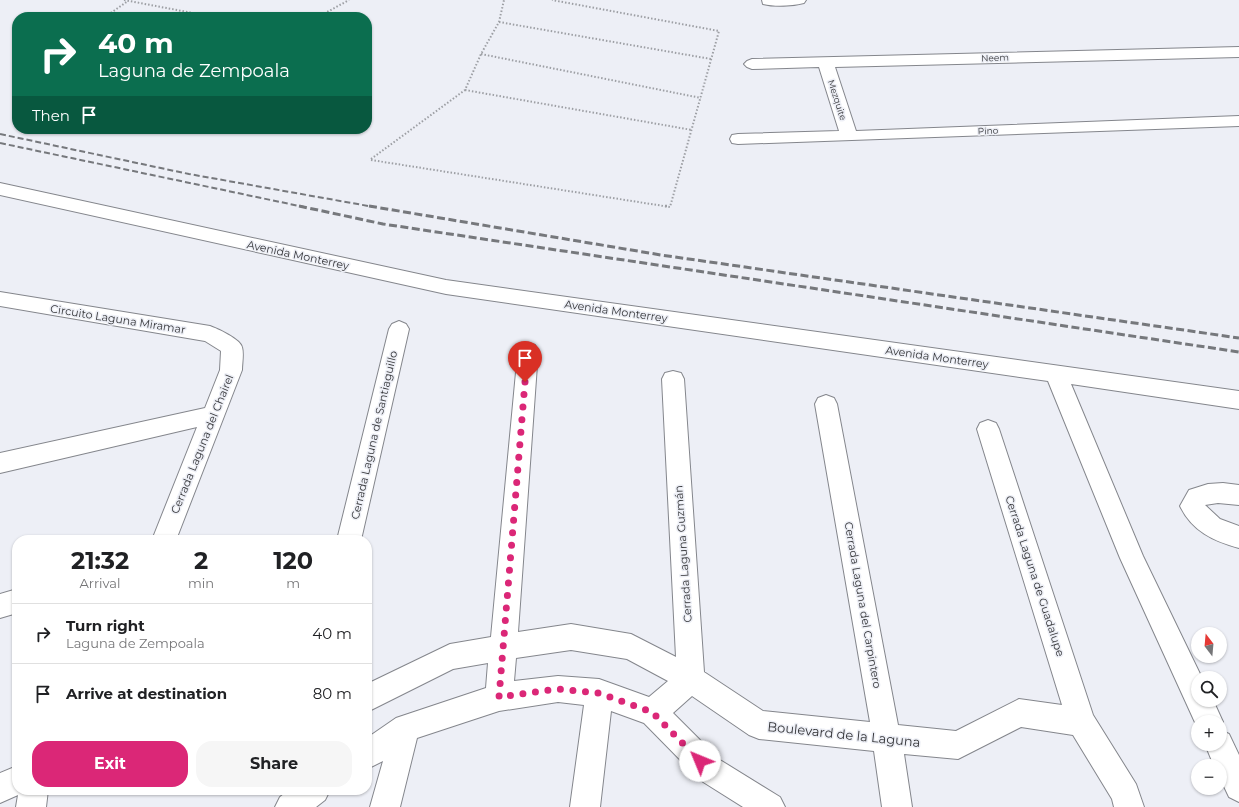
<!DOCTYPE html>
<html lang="en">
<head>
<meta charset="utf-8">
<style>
	body { margin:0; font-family:Montserrat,sans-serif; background:#f6f6f6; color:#202124; height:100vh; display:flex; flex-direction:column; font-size:15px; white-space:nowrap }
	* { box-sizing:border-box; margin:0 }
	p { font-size:13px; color:#757577 }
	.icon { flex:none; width:22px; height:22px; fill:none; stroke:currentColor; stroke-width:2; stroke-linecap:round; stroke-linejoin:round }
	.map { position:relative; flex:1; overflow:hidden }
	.sheet { position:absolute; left:12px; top:535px; width:360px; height:260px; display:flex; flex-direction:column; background:#fff; border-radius:16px; box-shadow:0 1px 3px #0004 }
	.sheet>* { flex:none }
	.banner { position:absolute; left:12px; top:12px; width:360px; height:122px; border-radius:16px; box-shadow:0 1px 3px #0004; background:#0b6e4f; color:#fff; overflow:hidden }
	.needle { width:26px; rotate:344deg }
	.tools { position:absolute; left:1191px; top:627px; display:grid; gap:8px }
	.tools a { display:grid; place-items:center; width:36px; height:36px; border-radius:50%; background:#fff; box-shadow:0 1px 3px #0004; font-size:20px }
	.pin { position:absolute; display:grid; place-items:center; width:34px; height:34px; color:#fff; margin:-41px -17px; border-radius:50% 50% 50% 0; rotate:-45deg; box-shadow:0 0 4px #0007 }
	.pin .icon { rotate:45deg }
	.me { position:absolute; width:44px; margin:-22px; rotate:315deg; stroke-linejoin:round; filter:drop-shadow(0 0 3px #0008) }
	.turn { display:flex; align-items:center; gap:14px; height:84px; padding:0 20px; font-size:18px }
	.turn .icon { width:52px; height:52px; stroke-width:2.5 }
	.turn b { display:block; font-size:28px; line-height:34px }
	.then { display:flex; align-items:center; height:38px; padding:0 20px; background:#0003; gap:8px; font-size:15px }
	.eta { display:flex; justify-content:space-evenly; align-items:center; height:68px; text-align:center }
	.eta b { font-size:24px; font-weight:700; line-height:28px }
	.primary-button { display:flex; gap:8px; margin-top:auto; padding:8px 20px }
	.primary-button a { flex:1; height:46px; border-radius:16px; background:#db2777; color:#fff; font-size:16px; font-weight:700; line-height:46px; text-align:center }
	.primary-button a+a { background:#f6f6f6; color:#202124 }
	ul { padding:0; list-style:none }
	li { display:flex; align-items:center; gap:12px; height:60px; padding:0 20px; border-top:1px solid #e0e0e0 }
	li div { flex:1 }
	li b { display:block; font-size:15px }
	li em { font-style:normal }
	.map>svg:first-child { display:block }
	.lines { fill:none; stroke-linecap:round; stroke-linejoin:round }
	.minor-casing { stroke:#84868c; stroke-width:2 }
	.path-far1 { stroke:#9d9fa4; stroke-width:2; stroke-dasharray:1.5 2; stroke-linecap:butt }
	.path { stroke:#9d9fa4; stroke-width:2.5; stroke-dasharray:2 3; stroke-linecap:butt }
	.minor { fill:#fff; fill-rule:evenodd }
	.rail-far1 { stroke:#76787c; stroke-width:2; stroke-dasharray:6 3; stroke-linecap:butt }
	.rail { stroke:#76787c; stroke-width:3; stroke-dasharray:8 3.5; stroke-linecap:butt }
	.route { stroke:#db2777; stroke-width:7; stroke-dasharray:0 12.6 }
	.labels { text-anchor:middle; stroke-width:3; stroke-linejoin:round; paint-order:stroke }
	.far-street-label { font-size:9px; fill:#343538; stroke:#edeff6 }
	.street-label { font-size:11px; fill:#343538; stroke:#edeff6 }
	.near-street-label { font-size:13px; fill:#343538; stroke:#edeff6 }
</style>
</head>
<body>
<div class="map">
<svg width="1239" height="807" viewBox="0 0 1239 807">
	<rect width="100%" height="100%" fill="#edeff6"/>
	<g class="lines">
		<defs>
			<path id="minor" d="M762 0H806L804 3C792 6 775 7 763 4Z
				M1239 47V57L835 67 856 131 1239 116V126L738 144 732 143 730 139 732 135 738 134 839 131 819 67 752 69 747 67 744 64 747 61 752 59Z
				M0 183 446 280 1239 391V409L1071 384 1143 556 1202 678H1198V700H1213L1223 722 1220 729V722H1198V729L1120 558 1048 381 446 294 0 195Z
				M0 292 210 326C218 329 240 339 242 347 244 354 242 363 242 370L176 540H152L197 427 0 473V453L205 408 220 370 221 351 205 341 0 306Z
				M399 321 406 324 409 329 361 540H337L389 329 392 324Z
				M528 343 535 345 538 351 518 632 571 624 631 634 676 657 662 379 665 373 673 371 681 373 684 379 704 672 763 711 870 722 815 404 818 398 826 395 834 398 837 404 898 725 956 731 1019 699 1062 705 977 429 980 423 988 420 996 423 999 429 1093 715 1136 784 1144 807H1114L1112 799 1073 735 1021 727 958 759 904 754 912 807H882L874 751 759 739 749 735 692 696 673 713 720 760 780 797 785 807H743L700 780 644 723 611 711 600 807H570L584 705 558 702 499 711 417 738 400 807H370L383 761 367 769V738L396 718 486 688 488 663 453 669 367 712V684L450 644 491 637 518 351 521 345ZM571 650 627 659 668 681 649 697 599 679 558 676 514 681 516 658Z
				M1223 483 1239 485V505L1218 503 1205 505 1220 519 1239 526V548C1213 541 1192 531 1180 506L1189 490 1208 484Z
				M17 589V613L0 618V594Z
				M1220 730 1229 734 1239 755V802L1229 797 1220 778V766H1214L1205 744H1220Z
				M17 766V790H48L46 807H16L18 795 0 803V773Z
				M289 790H330L325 800 316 807H275L280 797Z"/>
		</defs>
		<use href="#minor" class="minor-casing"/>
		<path class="path-far1" d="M124 0 214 17
			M105 17 128 1
			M318 17 349 0
			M499 22 711 59
			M481 54 701 98
			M465 90 692 130
			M371 159 465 90 481 54 499 22 504 0
			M371 160 670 207 719 31 552 0"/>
		<path class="path" d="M665 206H670"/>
		<use href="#minor" class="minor"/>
		<path class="rail-far1" d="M0 134 189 174 374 207
			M0 143 304 207"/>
		<path class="rail" d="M299 206 383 224 1239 352
			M369 206 661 255 1239 338"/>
	</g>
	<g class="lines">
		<path class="route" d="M525 382 499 697 558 689 599 693 652 712 700 761"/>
	</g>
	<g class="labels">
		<g class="far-street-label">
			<text transform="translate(995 58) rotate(-2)" y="3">Neem</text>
			<text transform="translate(837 100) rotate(72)" y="3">Mezquite</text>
			<text transform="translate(988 131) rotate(-2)" y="3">Pino</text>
		</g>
		<g class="street-label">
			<text transform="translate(298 255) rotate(12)" y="4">Avenida Monterrey</text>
			<text transform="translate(616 311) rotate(8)" y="4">Avenida Monterrey</text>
			<text transform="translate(118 319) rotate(9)" y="4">Circuito Laguna Miramar</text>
			<text transform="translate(937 357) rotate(8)" y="4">Avenida Monterrey</text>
			<text transform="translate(374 435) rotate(-77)" y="4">Cerrada Laguna de Santiaguillo</text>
			<text transform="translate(202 444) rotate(-68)" y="4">Cerrada Laguna del Chairel</text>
			<text transform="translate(683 554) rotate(-94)" y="4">Cerrada Laguna Guzmán</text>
			<text transform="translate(1035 576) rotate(72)" y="4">Cerrada Laguna de Guadalupe</text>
			<text transform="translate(863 605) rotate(80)" y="4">Cerrada Laguna del Carpintero</text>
		</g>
		<g class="near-street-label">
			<text transform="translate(844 734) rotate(6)" y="5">Boulevard de la Laguna</text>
		</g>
	</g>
</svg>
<div class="tools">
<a><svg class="needle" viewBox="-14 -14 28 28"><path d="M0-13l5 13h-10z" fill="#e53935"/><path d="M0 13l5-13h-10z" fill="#757577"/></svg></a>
<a><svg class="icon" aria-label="search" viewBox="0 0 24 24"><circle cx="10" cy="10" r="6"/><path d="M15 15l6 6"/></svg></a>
<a>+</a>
<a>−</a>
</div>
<div class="pin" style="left:525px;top:382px;background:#d93025"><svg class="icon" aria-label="arrive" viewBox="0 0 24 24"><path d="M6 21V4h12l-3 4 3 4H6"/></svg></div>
<svg class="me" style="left:700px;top:761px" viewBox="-20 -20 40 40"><circle r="19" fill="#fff"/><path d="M0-13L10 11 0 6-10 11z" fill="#db2777"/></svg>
<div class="banner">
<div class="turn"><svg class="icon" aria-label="right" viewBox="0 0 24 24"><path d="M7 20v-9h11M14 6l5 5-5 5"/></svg><div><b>40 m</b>Laguna de Zempoala</div></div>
<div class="then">Then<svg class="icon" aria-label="arrive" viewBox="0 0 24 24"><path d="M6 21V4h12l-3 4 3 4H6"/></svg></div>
</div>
<section class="sheet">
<div class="eta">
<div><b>21:32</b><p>Arrival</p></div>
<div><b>2</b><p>min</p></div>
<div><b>120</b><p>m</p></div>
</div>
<ul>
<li><svg class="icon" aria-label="right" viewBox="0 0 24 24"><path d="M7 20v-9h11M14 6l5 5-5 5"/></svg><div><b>Turn right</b><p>Laguna de Zempoala</p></div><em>40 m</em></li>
<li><svg class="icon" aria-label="arrive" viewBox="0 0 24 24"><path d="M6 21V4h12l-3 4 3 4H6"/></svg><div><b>Arrive at destination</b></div><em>80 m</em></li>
</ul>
<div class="primary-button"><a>Exit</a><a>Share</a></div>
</section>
</div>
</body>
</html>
